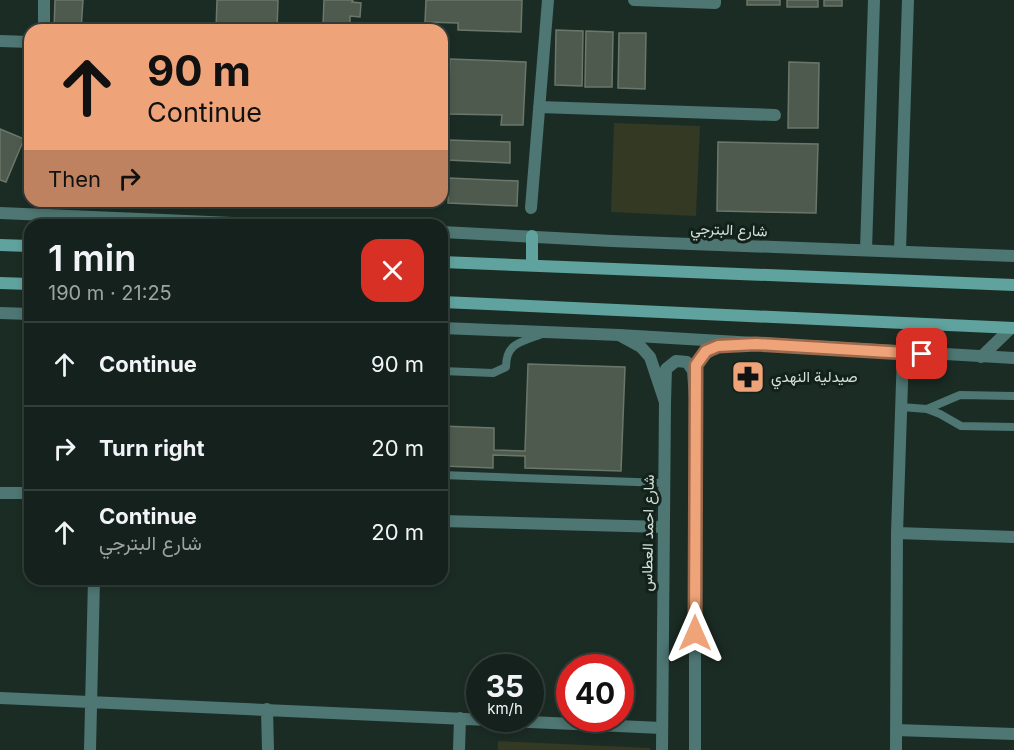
<!DOCTYPE html>
<html lang="en">
<head>
<meta charset="utf-8">
<style>
	body { margin:0; font-family:Inter,Vazirmatn,sans-serif; background:#1d2925; color:#f1f3f6; height:100vh; display:flex; flex-direction:column; font-size:22px; white-space:nowrap }
	* { box-sizing:border-box; margin:0 }
	p { font-size:20px; color:#9da3a3 }
	.icon { flex:none; width:33px; height:33px; fill:none; stroke:currentColor; stroke-width:2; stroke-linecap:round; stroke-linejoin:round }
	.map { position:relative; flex:1; overflow:hidden }
	.side { position:absolute; left:24px; top:219px; width:424px; height:366px; display:flex; flex-direction:column; background:#14211c; border-radius:18px; box-shadow:0 3px 9px #0003,0 0 0 2px #333e3b }
	.side>* { flex:none }
	.banner { position:absolute; left:24px; top:24px; width:424px; height:183px; border-radius:18px; box-shadow:0 3px 9px #0003,0 0 0 2px #333e3b; background:#efa378; color:#111; overflow:hidden }
	.speed { position:absolute; left:466px; top:654px; display:flex; gap:12px; font-size:30px; font-weight:700; text-align:center }
	.speed>* { display:grid; place-content:center; width:78px; height:78px; border-radius:50%; background:#14211c; box-shadow:0 3px 9px #0003,0 0 0 2px #333e3b; line-height:1 }
	.speed small { font-size:15px; font-weight:400 }
	.speed .limit { border:9px solid #d22; background:#fff; color:#111 }
	.pin { position:absolute; display:grid; place-items:center; width:51px; height:51px; color:#fff; margin:-26px; border-radius:12px; box-shadow:0 3px 9px #0006 }
	.me { position:absolute; width:66px; margin:-33px; rotate:0deg; stroke-linejoin:round; filter:drop-shadow(0 0 4px #0008) }
	.turn { display:flex; align-items:center; gap:21px; height:126px; padding:0 24px; font-size:27px }
	.turn .icon { width:78px; height:78px; stroke-width:2.5 }
	.turn b { display:block; font-size:42px; line-height:51px }
	.then { display:flex; align-items:center; height:57px; padding:0 24px; background:#0003; gap:12px; font-size:22px }
	.round { display:grid; place-items:center; flex:none; width:63px; height:63px; border-radius:18px; background:#1d2925 }
	.head { display:flex; align-items:center; justify-content:space-between; height:102px; padding:0 24px }
	h1 { font-size:36px; font-weight:600; line-height:45px }
	ul { padding:0; list-style:none }
	li { display:flex; align-items:center; gap:18px; height:84px; padding:0 24px; border-top:2px solid #333e3b }
	li div { flex:1 }
	li b { display:block; font-size:22px }
	li em { font-style:normal }
	.map>svg:first-child { display:block }
	.green { fill:#343923 }
	.building { fill:#4e5a4d; stroke:#6b776a; stroke-width:1.5 }
	.lines { fill:none; stroke-linecap:round; stroke-linejoin:round }
	.service { stroke:#4e7672; stroke-width:8 }
	.minor { stroke:#4e7672; stroke-width:12 }
	.tertiary { stroke:#4e7672; stroke-width:12 }
	.secondary { stroke:#60a29d; stroke-width:12 }
	.route-casing { stroke:#9b6a4e; stroke-width:15 }
	.route { stroke:#efa378; stroke-width:10 }
	.labels { text-anchor:middle; stroke-width:6; stroke-linejoin:round; paint-order:stroke }
	.street-label { font-size:15px; fill:#d6e0db; stroke:#12221b }
	.poi-label { font-size:15px; fill:#d6e0db; stroke:#12221b; text-anchor:start }
</style>
</head>
<body>
<div class="map">
<svg width="1014" height="750" viewBox="0 0 1014 750">
	<rect width="100%" height="100%" fill="#1b2c25"/>
	<path class="green" d="M614 123 700 126 696 216 611 212Z
		M498 741 650 748V750H498Z"/>
	<path class="building" d="M55 0H83L81 30H54Z
		M217 0H278L277 30H216Z
		M324 0H353L352 2 361 3 360 17 350 16V27L323 26Z
		M426 0H522L521 32 458 30V23L425 22Z
		M747 0H780V5H747Z
		M787 0H818V7H787Z
		M824 0H842V6H824Z
		M556 30 583 31 582 86 555 85Z
		M586 31 613 32 612 87H585Z
		M619 33H646L645 89 618 88Z
		M450 59 526 62 523 125H501L502 115 448 114Z
		M789 62 819 63 818 128H788Z
		M0 129 24 139 6 182 0 180Z
		M448 140 510 142V163L447 160Z
		M718 142 818 144 816 213 717 211Z
		M449 178 518 181 517 206 448 203Z
		M528 364 625 367 621 471 525 468V456L493 455V468L442 466V426L494 428V450L525 451Z"/>
	<g class="lines">
		<path class="service" d="M442 371 493 373 506 367C506 343 521 342 542 334
			M901 407 927 409 940 414 961 426 1014 427
			M927 409 960 395 1014 396
			M442 475 664 483"/>
		<path class="minor" d="M634 0 715 3V0
			M44 30V0
			M0 41 30 42
			M539 107 775 115
			M531 208 548 0
			M0 213 281 225
			M442 232 612 241 1014 256
			M0 313 30 314
			M442 328 619 335 1014 358
			M981 357 1011 328
			M0 493H30
			M442 521 663 527
			M897 533 1014 537
			M0 698 662 728
			M267 709 268 750
			M896 730 1014 734
			M90 750 94 579
			M459 750 460 718
			M896 750 897 533 903 353"/>
		<path class="tertiary" d="M866 250 874 0
			M900 251 908 0
			M619 335 641 347 650 357 665 402 662 750
			M697 379 696 365C714 340 728 345 756 343
			M665 402 666 369 676 361 687 362 693 371 695 398V750"/>
		<path class="secondary" d="M0 245 30 246
			M442 262 1014 285
			M532 265V236
			M0 283 30 284
			M442 302 1014 328"/>
	</g>
	<g class="lines">
		<defs>
			<path id="route" d="M695 633 696 365 706 351 718 346 756 344 922 354"/>
		</defs>
		<use href="#route" class="route-casing"/>
		<use href="#route" class="route"/>
	</g>
	<defs>
		<symbol id="pharmacy-square" viewBox="-11 -11 22 22"><rect x="-9" y="-9" width="18" height="18" rx="4" fill="#efa378" stroke="#12221b"/><path d="M-2-6h4v4h4v4h-4v4h-4v-4h-4v-4h4Z" fill="#111"/></symbol>
	</defs>
	<g fill-rule="evenodd">
		<use href="#pharmacy-square" x="729" y="358" width="38" height="38"/>
	</g>
	<g class="labels">
		<g class="street-label">
			<text transform="translate(729 230) rotate(2)" y="5">شارع البترجي</text>
			<text transform="translate(648 533) rotate(-89)" y="5">شارع احمد العطاس</text>
		</g>
		<g class="poi-label">
			<text x="771" y="382">صيدلية النهدي</text>
		</g>
	</g>
</svg>
<div class="speed"><div>35<small>km/h</small></div><div class="limit">40</div></div>
<div class="pin" style="left:922px;top:354px;background:#d93025"><svg class="icon" aria-label="arrive" viewBox="0 0 24 24"><path d="M6 21V4h12l-3 4 3 4H6"/></svg></div>
<svg class="me" style="left:695px;top:633px" viewBox="-20 -20 40 40"><path d="M0-17L14 15 0 8-14 15z" fill="#efa378" stroke="#fff" stroke-width="4"/></svg>
<div class="banner">
<div class="turn"><svg class="icon" aria-label="ahead" viewBox="0 0 24 24"><path d="M12 20V5M6 11l6-6 6 6"/></svg><div><b>90 m</b>Continue</div></div>
<div class="then">Then<svg class="icon" aria-label="right" viewBox="0 0 24 24"><path d="M7 20v-9h11M14 6l5 5-5 5"/></svg></div>
</div>
<section class="side">
<div class="head"><div><h1>1 min</h1><p>190 m · 21:25</p></div><a class="round" style="background:#d93025;color:#fff"><svg class="icon" aria-label="close" viewBox="0 0 24 24"><path d="M6 6l12 12M18 6L6 18"/></svg></a></div>
<ul>
<li><svg class="icon" aria-label="ahead" viewBox="0 0 24 24"><path d="M12 20V5M6 11l6-6 6 6"/></svg><div><b>Continue</b></div><em>90 m</em></li>
<li><svg class="icon" aria-label="right" viewBox="0 0 24 24"><path d="M7 20v-9h11M14 6l5 5-5 5"/></svg><div><b>Turn right</b></div><em>20 m</em></li>
<li><svg class="icon" aria-label="ahead" viewBox="0 0 24 24"><path d="M12 20V5M6 11l6-6 6 6"/></svg><div><b>Continue</b><p>شارع البترجي</p></div><em>20 m</em></li>
</ul>
</section>
</div>
</body>
</html>
